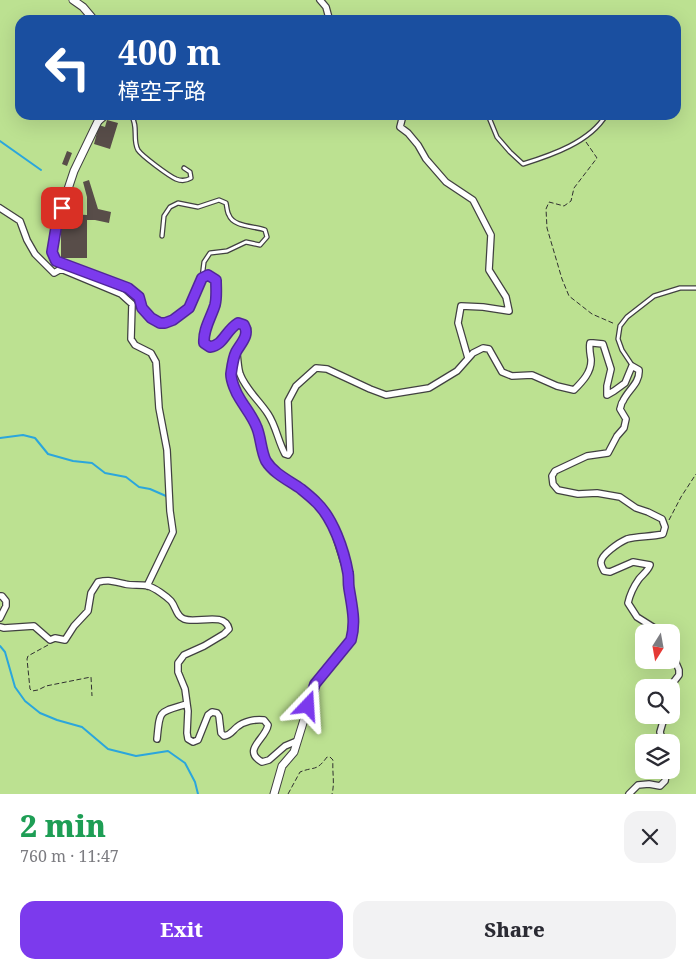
<!DOCTYPE html>
<html lang="en">
<head>
<meta charset="utf-8">
<style>
	body { margin:0; font-family:"Noto Serif","Noto Sans TC",serif; background:#f2f2f3; color:#2b2b33; height:100vh; display:flex; flex-direction:column; font-size:19px; white-space:nowrap }
	* { box-sizing:border-box; margin:0 }
	p { font-size:16px; color:#7c7c81 }
	.icon { flex:none; width:28px; height:28px; fill:none; stroke:currentColor; stroke-width:2; stroke-linecap:round; stroke-linejoin:round }
	.map { position:relative; height:794px; overflow:hidden }
	.sheet { display:flex; flex-direction:column; background:#fff; flex:1 }
	.sheet>* { flex:none }
	.hud { position:absolute; left:15px; top:15px; width:666px; height:105px; border-radius:15px; box-shadow:0 5px 20px #0002; background:#1a4fa0; color:#fff; overflow:hidden }
	.needle { width:32px; rotate:191deg }
	.fabs { position:absolute; left:635px; top:624px; display:grid; gap:10px }
	.fabs a { display:grid; place-items:center; width:45px; height:45px; border-radius:10px; background:#fff; box-shadow:0 5px 20px #0002; font-size:25px }
	.pin { position:absolute; display:grid; place-items:center; width:42px; height:42px; color:#fff; margin:-21px; border-radius:10px; box-shadow:0 2px 8px #0006 }
	.me { position:absolute; width:55px; margin:-28px; rotate:20deg; stroke-linejoin:round; filter:drop-shadow(0 0 4px #0008) }
	.turn { display:flex; align-items:center; gap:18px; height:105px; padding:0 20px; font-size:22px }
	.turn .icon { width:65px; height:65px; stroke-width:2.5 }
	.turn b { display:block; font-size:35px; line-height:42px }
	.round { display:grid; place-items:center; flex:none; width:52px; height:52px; border-radius:15px; background:#f2f2f3 }
	.overview { display:flex; align-items:center; justify-content:space-between; height:85px; padding:0 20px }
	h1 { font-size:30px; font-weight:800; line-height:38px; color:#1e9e55 }
	.button { display:flex; gap:10px; margin-top:auto; padding:10px 20px }
	.button a { flex:1; height:58px; border-radius:15px; background:#7c3aed; color:#fff; font-size:20px; font-weight:800; line-height:58px; text-align:center }
	.button a+a { background:#f2f2f3; color:#2b2b33 }
	.map>svg:first-child { display:block }
	.forest { fill:#bce191; fill-rule:evenodd }
	.lines { fill:none; stroke-linecap:round; stroke-linejoin:round }
	.stream { stroke:#2ba6dc; stroke-width:2 }
	.building { fill:#584d49 }
	.service-casing { stroke:#414141; stroke-width:5.5 }
	.minor-casing { stroke:#414141; stroke-width:8 }
	.tertiary-casing { stroke:#414141; stroke-width:9 }
	.path { stroke:#303030; stroke-width:1; stroke-dasharray:5 2.5; stroke-linecap:butt }
	.service { stroke:#fff; stroke-width:3 }
	.minor { stroke:#fff; stroke-width:5.5 }
	.tertiary { stroke:#fff; stroke-width:7 }
	.route-casing { stroke:#51269a; stroke-width:12 }
	.route { stroke:#7c3aed; stroke-width:9 }
</style>
</head>
<body>
<div class="map">
<svg width="696" height="794" viewBox="0 0 696 794">
	<rect width="100%" height="100%" fill="#fffaef"/>
	<path class="forest" d="M0 0H696V794H0ZM20 20H676V115H20ZM644 632H671V660H644ZM644 688H671V715H644ZM644 742H671V770H644Z"/>
	<g class="lines">
		<path class="stream" d="M0 141 41 170
			M0 438 23 435 35 438 48 454 73 461 92 463 105 473 126 477 139 487 150 489 166 496
			M0 646 5 652 15 687 25 701 40 713 57 720 82 727 108 749 136 756 168 751 185 763 195 782 198 794"/>
	</g>
	<path class="building" d="M107 120 118 123 110 149 94 144 99 125 105 127Z
		M67 151 72 153 67 166 62 164Z
		M89 180 98 209 111 212 109 223 95 220H87V258H61V229L64 228V220L69 221V214L87 215V197L83 182Z
		M46 197 60 201 56 213 42 210Z"/>
	<g class="lines">
		<defs>
			<path id="service" d="M131 115C139 127 132 139 138 150 142 156 169 176 176 179 181 181 186 181 191 178L190 172 184 168
				M488 115 497 137 510 152 523 164C552 155 590 142 606 115
				M100 122 108 115
				M162 236 164 216 170 207 178 203 198 207 219 200 226 203C227 207 227 212 229 215 233 227 255 226 265 230L267 237 260 245 246 242 227 251 210 253 204 262 202 278
				M632 365 622 350 618 339 620 326 627 317 654 296 680 288H696"/>
			<path id="minor" d="M320 0 326 7 329 18 333 20
				M403 115 400 127 408 133 418 145 426 159 446 182 473 200 491 235 489 270 506 297 509 311 483 307 461 306 458 323 468 358
				M0 208 20 221 27 240 35 254 54 273 61 269 63 266
				M61 269 121 294 132 304 131 339 135 345 151 353 156 362 159 408 167 450 170 511 173 532 147 586
				M237 354C238 361 238 368 240 374 246 390 259 400 268 414 276 426 278 441 285 454L288 455 290 452 288 401 296 386 316 368 327 369 370 389 386 395 429 388 457 371 473 353 483 348 489 349 502 372 512 376 532 375 557 386 574 390C582 382 592 372 591 359 590 353 589 349 590 343H593L603 344 611 369 607 386V395L614 391 625 383 632 366 639 370C640 383 628 390 623 401 621 403 621 407 620 409L626 419 624 428 617 436 608 453 587 456 555 471 552 476 553 484 558 490 578 494 597 493 620 497 636 508 648 512 662 519 665 527 663 534C651 537 638 536 627 539 620 542 600 555 601 563 601 566 603 568 604 571L610 572 633 562 650 565C648 571 643 574 639 579 634 586 630 594 628 603L637 617 656 629 659 632
				M0 596H2L6 601V606L0 618
				M0 627 4 628 34 626 50 640 55 638 65 640 74 626 88 611 91 593 98 582C111 579 113 582 125 584 132 586 141 584 148 586 155 588 166 596 171 601 176 607 176 616 184 619 196 624 225 611 229 629L224 634 204 646 184 655 178 663V672L185 689 188 711 187 733 188 739 193 742 198 740 208 715 212 712 217 713 219 716 221 733 224 736C231 735 232 731 237 727 244 721 255 719 264 720L268 725C266 739 241 750 262 762L269 760 285 746 297 741
				M669 688 679 675V670L671 651
				M157 739C160 709 158 713 187 704
				M663 742 660 732 665 715
				M629 794 638 785 649 784 660 786 665 781 667 770"/>
			<path id="tertiary" d="M73 0 83 7 94 20
				M101 115 74 171 55 228 52 251 56 261 128 288 139 297 142 308 151 318 160 323H165L173 320 189 308 202 278 208 275 216 280C216 289 217 297 215 305 211 318 203 329 204 343L210 347C225 344 225 331 237 323L244 325 247 329 246 335 236 352 231 376 239 398 251 415 258 430 260 440 266 461 277 473 303 490 317 503 327 515 335 532 348 574 349 588 354 619 353 633 351 640 315 684 294 752 282 766 274 794"/>
		</defs>
		<use href="#service" class="service-casing"/>
		<use href="#minor" class="minor-casing"/>
		<use href="#tertiary" class="tertiary-casing"/>
		<path class="path" d="M586 142 597 158 574 188 571 201 564 206 549 202 546 209 547 228 562 279 569 296 592 314 615 324
			M669 520 681 497 696 474
			M48 645 28 656 27 659 30 689 32 691 38 690 46 686 91 677 92 696
			M288 794 300 772C315 766 316 772 327 757H330L333 760C332 772 335 783 332 794"/>
		<use href="#service" class="service"/>
		<use href="#minor" class="minor"/>
		<use href="#tertiary" class="tertiary"/>
	</g>
	<g class="lines">
		<defs>
			<path id="route" d="M62 208 56 228 52 252 56 261 128 288 139 297 142 308 151 318 160 323H165L173 320 189 308 202 278 208 275 216 280C216 289 217 297 215 305 211 318 203 329 204 343L210 347C224 345 225 331 238 323L244 325C250 335 241 343 236 352 233 358 232 367 231 374 231 381 236 393 240 399 246 409 253 417 257 428 261 438 261 451 266 461 274 474 290 481 301 489 306 493 311 497 316 502 333 518 344 550 348 573 349 578 348 583 349 588 352 607 356 622 351 640L315 684 308 706"/>
		</defs>
		<use href="#route" class="route-casing"/>
		<use href="#route" class="route"/>
	</g>
</svg>
<div class="fabs">
<a><svg class="needle" viewBox="-14 -14 28 28"><path d="M0-13l5 13h-10z" fill="#e53935"/><path d="M0 13l5-13h-10z" fill="#7c7c81"/></svg></a>
<a><svg class="icon" aria-label="search" viewBox="0 0 24 24"><circle cx="10" cy="10" r="6"/><path d="M15 15l6 6"/></svg></a>
<a><svg class="icon" aria-label="layers" viewBox="0 0 24 24"><path d="M12 4l9 5-9 5-9-5zM3 14l9 5 9-5"/></svg></a>
</div>
<div class="pin" style="left:62px;top:208px;background:#d93025"><svg class="icon" aria-label="arrive" viewBox="0 0 24 24"><path d="M6 21V4h12l-3 4 3 4H6"/></svg></div>
<svg class="me" style="left:308px;top:706px" viewBox="-20 -20 40 40"><path d="M0-17L14 15 0 8-14 15z" fill="#7c3aed" stroke="#fff" stroke-width="4"/></svg>
<div class="hud">
<div class="turn"><svg class="icon" aria-label="left" viewBox="0 0 24 24"><path d="M17 20v-9H6M10 6l-5 5 5 5"/></svg><div><b>400 m</b>樟空子路</div></div>
</div>
</div>
<section class="sheet">
<div class="overview"><div><h1>2 min</h1><p>760 m · 11:47</p></div><a class="round"><svg class="icon" aria-label="close" viewBox="0 0 24 24"><path d="M6 6l12 12M18 6L6 18"/></svg></a></div>
<div class="button"><a>Exit</a><a>Share</a></div>
</section>
</body>
</html>
